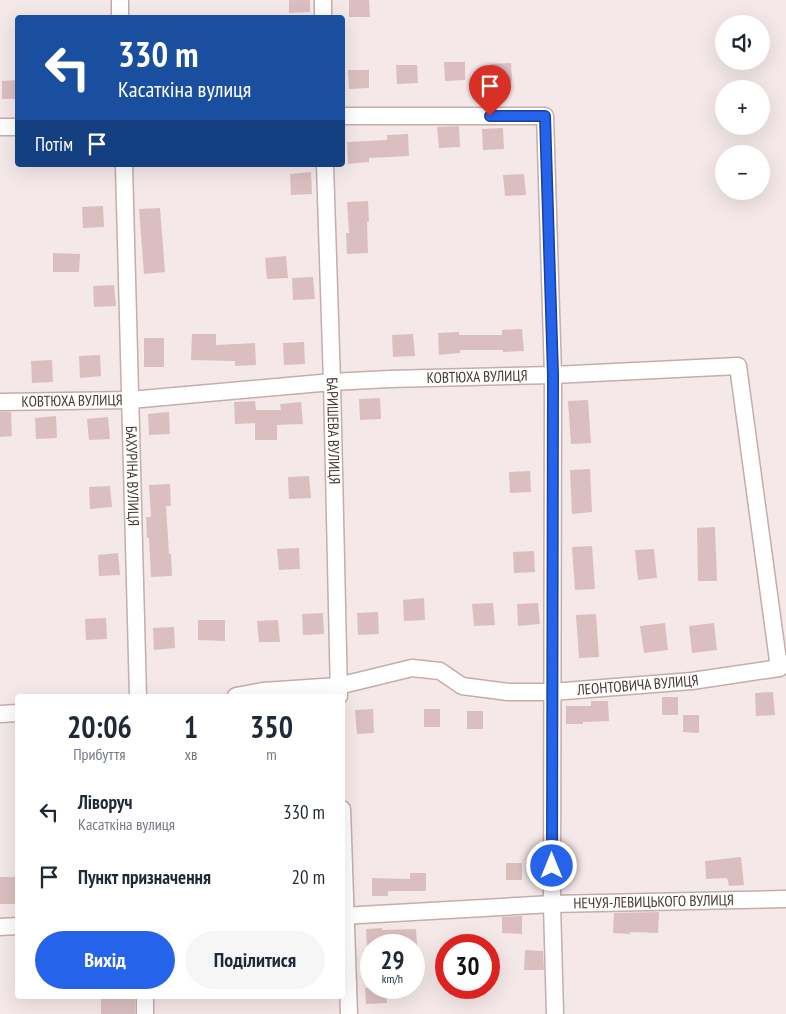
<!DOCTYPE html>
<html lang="uk">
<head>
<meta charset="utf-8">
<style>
	body { margin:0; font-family:"PT Sans Narrow",sans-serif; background:#f6f6f7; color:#1f2937; height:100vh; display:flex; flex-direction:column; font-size:19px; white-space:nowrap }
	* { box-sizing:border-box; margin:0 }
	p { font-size:16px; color:#747a83 }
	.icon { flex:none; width:28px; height:28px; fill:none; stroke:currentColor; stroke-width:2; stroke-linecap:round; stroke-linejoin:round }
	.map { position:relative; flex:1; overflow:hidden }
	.side { position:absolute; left:15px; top:694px; width:330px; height:305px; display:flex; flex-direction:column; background:#fff; border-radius:5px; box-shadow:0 5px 20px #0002 }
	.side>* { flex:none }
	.top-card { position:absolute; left:15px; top:15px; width:330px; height:152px; border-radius:5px; box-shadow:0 5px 20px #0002; background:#1a4fa0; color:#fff; overflow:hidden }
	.tools { position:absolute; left:715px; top:15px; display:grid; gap:10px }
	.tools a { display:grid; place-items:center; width:55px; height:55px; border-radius:50%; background:#fff; box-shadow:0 5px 20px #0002; font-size:25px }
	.speed { position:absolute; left:360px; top:934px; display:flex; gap:10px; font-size:25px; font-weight:700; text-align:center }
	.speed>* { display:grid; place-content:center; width:65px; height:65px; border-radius:50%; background:#fff; box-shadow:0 5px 20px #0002; line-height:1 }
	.speed small { font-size:12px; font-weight:400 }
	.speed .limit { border:8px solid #d22; background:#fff; color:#111 }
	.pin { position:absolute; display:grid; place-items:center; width:42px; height:42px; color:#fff; margin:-51px -21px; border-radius:50% 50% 50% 0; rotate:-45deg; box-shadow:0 0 5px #0007 }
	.pin .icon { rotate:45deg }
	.me { position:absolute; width:55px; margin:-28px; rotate:0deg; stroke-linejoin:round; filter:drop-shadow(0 0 4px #0008) }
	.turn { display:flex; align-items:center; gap:18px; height:105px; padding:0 20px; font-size:22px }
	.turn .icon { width:65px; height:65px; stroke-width:2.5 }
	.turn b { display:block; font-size:35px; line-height:42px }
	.then { display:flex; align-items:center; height:48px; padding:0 20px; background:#0003; gap:10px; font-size:19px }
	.eta { display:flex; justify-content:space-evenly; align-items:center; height:85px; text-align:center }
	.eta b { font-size:30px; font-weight:600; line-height:35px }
	.button { display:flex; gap:10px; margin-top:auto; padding:10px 20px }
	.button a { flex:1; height:58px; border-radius:30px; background:#2563eb; color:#fff; font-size:20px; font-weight:600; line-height:58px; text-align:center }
	.button a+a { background:#f6f6f7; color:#1f2937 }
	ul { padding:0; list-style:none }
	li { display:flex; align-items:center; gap:15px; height:65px; padding:0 20px }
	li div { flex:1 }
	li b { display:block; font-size:19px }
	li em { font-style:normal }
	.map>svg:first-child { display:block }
	.building { fill:#dbbfc0 }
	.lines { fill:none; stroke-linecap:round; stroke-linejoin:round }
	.minor-casing { stroke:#c5adac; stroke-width:19 }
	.minor { stroke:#fff; stroke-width:16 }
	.route-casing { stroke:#184099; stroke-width:12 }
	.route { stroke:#2563eb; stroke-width:9 }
	.labels { text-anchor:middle; stroke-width:4; stroke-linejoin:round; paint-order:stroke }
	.street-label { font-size:15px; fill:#4a3636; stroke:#fff }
</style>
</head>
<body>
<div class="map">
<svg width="786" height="1014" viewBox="0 0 786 1014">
	<rect width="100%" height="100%" fill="#f5e8e8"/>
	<path class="building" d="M289 0H310V12L289 13Z
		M349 0H369L370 17H349Z
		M444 62H465V80L445 81Z
		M511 63 512 81 491 82V64Z
		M396 65H417L418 83 397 84Z
		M348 70H369V88L349 89Z
		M18 80V99H2V81Z
		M459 126 460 147 439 148 437 127Z
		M503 128 504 149 483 150 482 129Z
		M408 134 409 156 369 158V162L348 164 347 142 387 140V135Z
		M311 172 312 194 291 195 290 174Z
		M524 174 526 195 505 196 503 175Z
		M368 201 369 222H367L368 253 347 254 346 233H349L347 202Z
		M103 206 104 227 83 228 82 207Z
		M160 208 165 272 144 274 139 209Z
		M53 253 80 254 79 272H53Z
		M286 256 288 278 267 279 265 258Z
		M313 277 315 299 293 300 292 278Z
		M114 285 116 306 94 307 93 286Z
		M522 329 524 351 503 352V350H460V353L439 355 438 333 459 332V335H502V330Z
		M192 334H216V345L255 343 256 365 235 366V361L191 360Z
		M413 334 415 356 393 357 392 335Z
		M144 338H164V367H144Z
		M304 342 305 364 284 365 283 343Z
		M100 355 101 376 80 378 79 356Z
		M52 360 53 382 32 383 31 361Z
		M380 398 381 419 360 420 359 399Z
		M588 400 591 443 571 444 568 401Z
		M255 401 256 410H281L280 404 301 402 303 424 277 425V440H255V423L235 424 234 402Z
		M0 412H11L12 436 0 437Z
		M169 412 170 434 149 435 148 414Z
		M56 416 57 438 36 439 35 418Z
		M108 417 110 439 89 440 87 419Z
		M590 469 592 512 572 514 570 470Z
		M530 471 531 492 510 493 509 472Z
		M309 476 311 498 289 499 288 477Z
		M170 484 171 506H166L169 554H171L172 576 151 577 149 538H147L146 517H151L149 485Z
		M110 486 112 507 90 509 89 487Z
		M715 527 717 581H698L697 528Z
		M592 546 595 589 575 590 572 547Z
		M299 548 300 569 279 570 277 549Z
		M654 549 657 578 638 580 635 550Z
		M534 551 535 572 514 573 513 552Z
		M118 553 120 575 99 576 98 555Z
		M424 598 425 620 404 621 403 600Z
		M493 603 495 625 474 626 472 604Z
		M538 603 540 624 518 626 517 604Z
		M378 612 379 634 358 635 357 613Z
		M323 613 324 634 303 635 302 614Z
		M596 614 599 657 579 658 576 615Z
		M106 618 107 639 86 640 85 619Z
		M198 620H225V641L198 640Z
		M278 620 280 642H259L257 621Z
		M665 623 668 650 644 653 640 626Z
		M714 623 717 650 692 653 689 626Z
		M174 627 175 648 154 650 153 628Z
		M773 692 775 715 756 716 755 693Z
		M662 697H678V715H662Z
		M591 701H608L609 721 583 722V724H566V706H591Z
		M373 709 374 733 357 734 355 710Z
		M424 709H440V727H424Z
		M467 711H483V729H467Z
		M683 715H699V733L683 732Z
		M741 857 744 885 729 886 727 878 706 879 705 861Z
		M506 863H522V880H506Z
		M410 873H426V891H388V896H372V878L410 879Z
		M0 877H18V904H0Z
		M659 912 658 933 630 932V934L613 933 614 913Z
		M522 916V934L502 933V917Z
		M382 928V930L416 929 417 945H367L366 929Z
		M525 950 543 951 544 970H524Z
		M365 988H386L387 1003 366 1004Z
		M101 996H135V1014H101Z"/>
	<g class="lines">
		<defs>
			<g id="minor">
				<path d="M120 0V18"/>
				<path d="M323 18V0"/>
				<path d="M342 116H545L553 375 552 904 555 1014"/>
				<path d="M0 127H18"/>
				<path id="s1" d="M124 165 138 696"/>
				<path id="s2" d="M325 165 332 382 339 696"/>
				<path id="s3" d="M0 402 130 400 332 382 389 379 553 375 738 366 779 668"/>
				<path id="s4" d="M236 696 263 691 338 686 412 668 440 671 462 686 508 692H552L692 681 779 668 786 663"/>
				<path d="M0 714 18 713"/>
				<path d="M342 809 349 1014"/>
				<path id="s5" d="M342 916 552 904 786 899"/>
				<path d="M0 927 18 926"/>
				<path d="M145 996V1014"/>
			</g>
		</defs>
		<use href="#minor" class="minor-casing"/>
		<use href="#minor" class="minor"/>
	</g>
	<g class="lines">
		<defs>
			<path id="route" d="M490 116H545L553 375 552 866"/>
		</defs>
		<use href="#route" class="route-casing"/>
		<use href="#route" class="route"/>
	</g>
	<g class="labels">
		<g class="street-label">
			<text dy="5" stroke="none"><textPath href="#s3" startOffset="478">КОВТЮХА ВУЛИЦЯ</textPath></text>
			<text dy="5" stroke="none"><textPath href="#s3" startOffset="72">КОВТЮХА ВУЛИЦЯ</textPath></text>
			<text dy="5" stroke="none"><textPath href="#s2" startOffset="266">БАРИШЕВА ВУЛИЦЯ</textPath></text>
			<text dy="5" stroke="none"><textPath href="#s1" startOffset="311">БАХУРІНА ВУЛИЦЯ</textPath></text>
			<text dy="5" stroke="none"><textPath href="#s4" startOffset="410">ЛЕОНТОВИЧА ВУЛИЦЯ</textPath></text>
			<text dy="5" stroke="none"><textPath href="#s5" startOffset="312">НЕЧУЯ-ЛЕВИЦЬКОГО ВУЛИЦЯ</textPath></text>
		</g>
	</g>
</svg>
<div class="tools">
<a><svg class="icon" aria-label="sound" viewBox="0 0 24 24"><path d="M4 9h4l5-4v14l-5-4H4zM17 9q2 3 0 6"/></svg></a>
<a>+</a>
<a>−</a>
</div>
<div class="speed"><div>29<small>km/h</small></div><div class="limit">30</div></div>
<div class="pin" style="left:490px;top:116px;background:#d93025"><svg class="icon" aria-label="arrive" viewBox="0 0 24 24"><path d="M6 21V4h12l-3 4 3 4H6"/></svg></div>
<svg class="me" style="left:552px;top:866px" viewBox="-20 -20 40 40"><circle r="17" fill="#2563eb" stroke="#fff" stroke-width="3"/><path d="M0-11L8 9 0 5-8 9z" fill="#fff"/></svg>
<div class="top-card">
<div class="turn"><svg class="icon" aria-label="left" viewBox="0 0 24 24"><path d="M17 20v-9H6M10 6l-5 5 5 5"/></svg><div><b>330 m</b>Касаткіна вулиця</div></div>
<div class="then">Потім<svg class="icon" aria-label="arrive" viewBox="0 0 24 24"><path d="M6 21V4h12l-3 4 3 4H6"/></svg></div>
</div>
<section class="side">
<div class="eta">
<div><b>20:06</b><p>Прибуття</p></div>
<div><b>1</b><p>хв</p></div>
<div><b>350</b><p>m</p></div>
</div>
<ul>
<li><svg class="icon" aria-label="left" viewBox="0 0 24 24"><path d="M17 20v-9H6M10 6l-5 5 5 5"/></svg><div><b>Ліворуч</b><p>Касаткіна вулиця</p></div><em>330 m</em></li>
<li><svg class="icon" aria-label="arrive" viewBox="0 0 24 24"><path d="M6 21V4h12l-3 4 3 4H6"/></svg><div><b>Пункт призначення</b></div><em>20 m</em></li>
</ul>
<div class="button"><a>Вихід</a><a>Поділитися</a></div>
</section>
</div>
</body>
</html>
